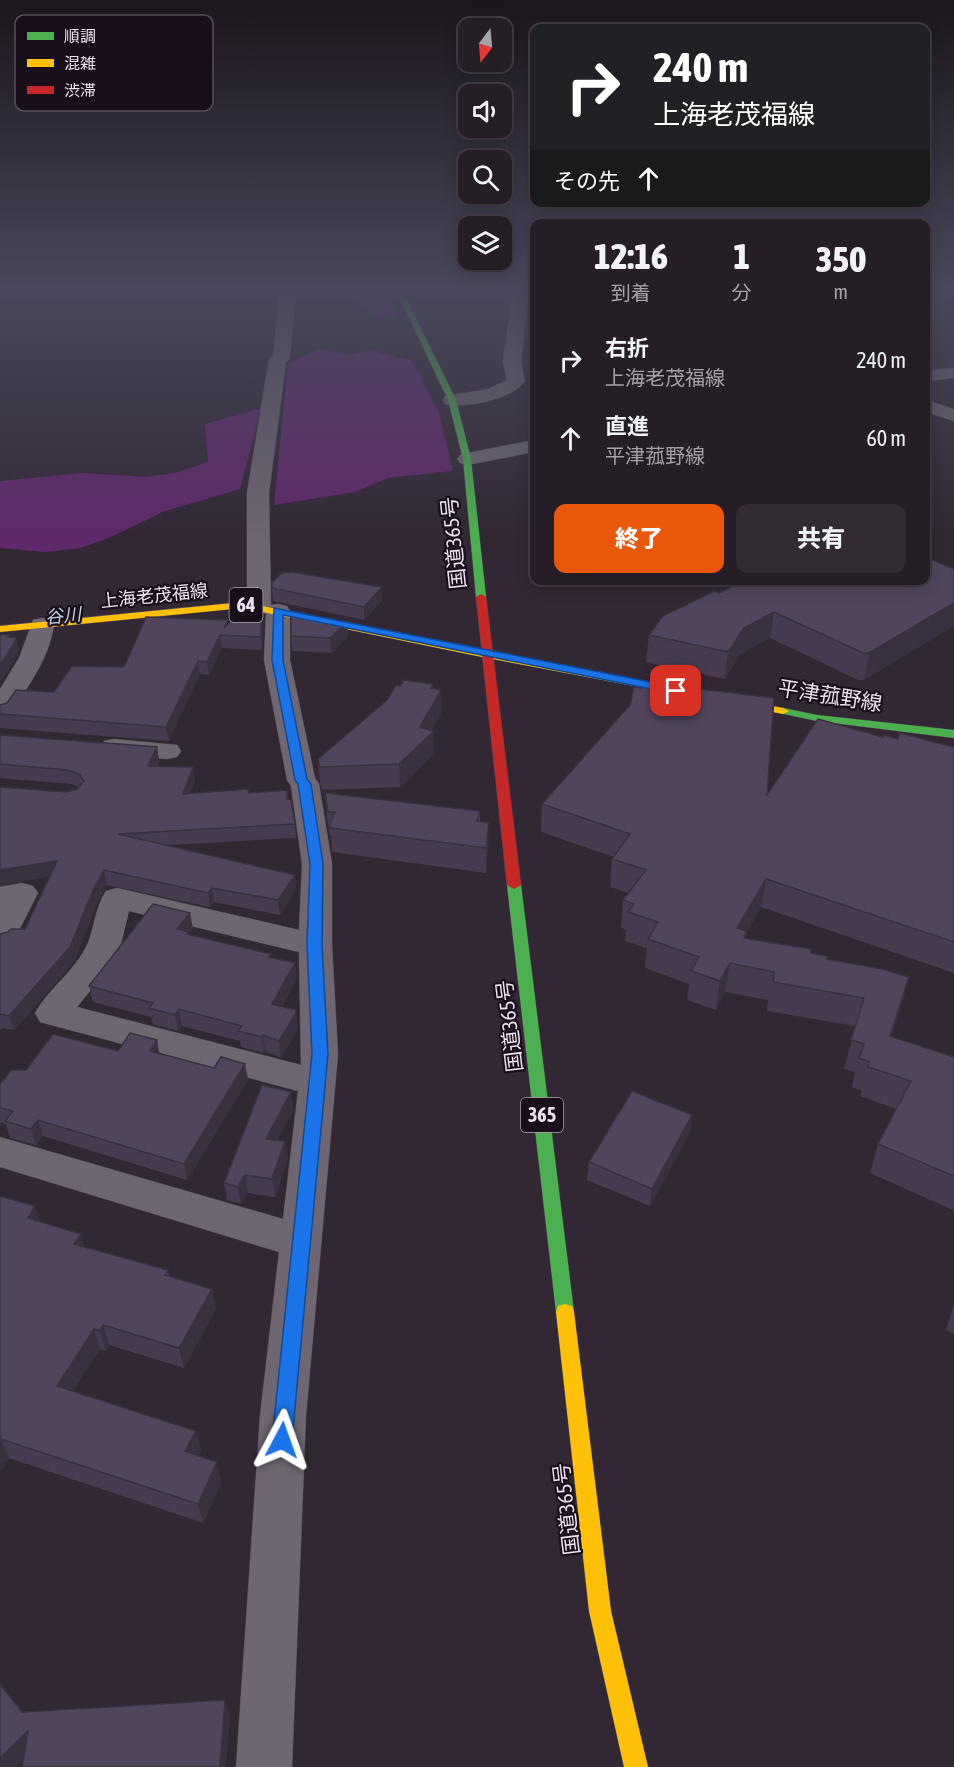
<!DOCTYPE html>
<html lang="ja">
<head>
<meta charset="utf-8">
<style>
	body { margin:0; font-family:"Asap Condensed","Noto Sans JP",sans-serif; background:#322b33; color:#f1f3f6; height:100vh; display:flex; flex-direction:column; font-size:22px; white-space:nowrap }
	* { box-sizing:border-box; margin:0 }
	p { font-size:20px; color:#a4a2a7 }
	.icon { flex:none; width:33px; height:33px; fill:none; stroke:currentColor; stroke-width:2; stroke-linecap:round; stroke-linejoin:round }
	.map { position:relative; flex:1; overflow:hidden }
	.panel { position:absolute; left:530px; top:219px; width:400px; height:366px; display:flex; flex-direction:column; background:#261e27; border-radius:12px; box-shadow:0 3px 15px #0003,0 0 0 2px #423c44 }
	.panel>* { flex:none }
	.hud { position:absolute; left:530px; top:24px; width:400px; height:183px; border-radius:12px; box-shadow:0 3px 15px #0003,0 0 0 2px #423c44; background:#202124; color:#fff; overflow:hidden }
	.needle { width:39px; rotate:196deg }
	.tools { position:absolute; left:458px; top:18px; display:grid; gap:12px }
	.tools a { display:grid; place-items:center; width:54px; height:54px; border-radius:12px; background:#261e27; box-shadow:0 3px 15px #0003,0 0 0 2px #423c44; font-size:30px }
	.pin { position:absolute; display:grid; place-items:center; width:51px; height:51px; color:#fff; margin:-26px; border-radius:12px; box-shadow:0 3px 9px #0006 }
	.me { position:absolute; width:66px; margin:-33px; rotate:4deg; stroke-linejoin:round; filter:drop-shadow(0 0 4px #0008) }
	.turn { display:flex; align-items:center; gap:21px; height:126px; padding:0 24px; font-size:27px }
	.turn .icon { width:78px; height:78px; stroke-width:2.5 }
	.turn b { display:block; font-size:42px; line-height:51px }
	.then { display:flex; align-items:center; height:57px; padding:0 24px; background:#0003; gap:12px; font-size:22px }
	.eta { display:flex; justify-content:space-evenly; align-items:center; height:102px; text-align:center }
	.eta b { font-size:36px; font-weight:800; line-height:42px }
	.primary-button { display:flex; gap:12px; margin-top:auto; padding:12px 24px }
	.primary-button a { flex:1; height:69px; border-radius:12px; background:#ea580c; color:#fff; font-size:24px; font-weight:800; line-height:69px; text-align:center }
	.primary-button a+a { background:#322b33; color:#f1f3f6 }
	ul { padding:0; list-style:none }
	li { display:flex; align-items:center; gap:18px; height:78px; padding:0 24px }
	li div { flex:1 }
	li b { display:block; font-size:22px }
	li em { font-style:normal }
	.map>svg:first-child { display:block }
	.green { fill:#60296c }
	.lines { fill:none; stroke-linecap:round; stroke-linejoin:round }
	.street-casing { stroke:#4f4651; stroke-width:1 }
	.fast-casing { stroke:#4f4651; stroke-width:1 }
	.slow-casing { stroke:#4f4651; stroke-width:1 }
	.jam-casing { stroke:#4f4651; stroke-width:1 }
	.street { fill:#6e6670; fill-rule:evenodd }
	.fast { fill:#4caf50; fill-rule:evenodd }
	.slow { fill:#ffc107; fill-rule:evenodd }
	.jam { fill:#c62828; fill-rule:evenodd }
	.wall { fill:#463b4f }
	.shaded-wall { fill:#393040 }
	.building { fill:#51455c; stroke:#393040; stroke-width:1.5 }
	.route { fill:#1a73e8; stroke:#114b97; stroke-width:1.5 }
	.labels { text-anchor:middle; stroke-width:4.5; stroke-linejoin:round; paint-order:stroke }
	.far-street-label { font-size:18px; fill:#ecdfef; stroke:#180f1a }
	.far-water-label { font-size:18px; font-style:italic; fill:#c4d2ea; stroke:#180f1a }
	.shield { fill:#180f1a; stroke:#aca1af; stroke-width:1.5 }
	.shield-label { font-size:20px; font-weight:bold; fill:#ecdfef }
	.street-label { font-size:21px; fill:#ecdfef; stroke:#180f1a }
	.key { fill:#180f1a; stroke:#584d5a; stroke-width:1.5 }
	.key-label { font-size:16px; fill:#ecdfef }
</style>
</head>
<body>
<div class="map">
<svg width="954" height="1767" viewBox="0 0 954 1767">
	<rect width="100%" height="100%" fill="#322834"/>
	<path class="green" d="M343 290H386L399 317 379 318Z
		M319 349 350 355 370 350 412 361 439 413 453 471 388 478 355 492 274 505 288 363Z
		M261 408 240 489 165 511 111 537 80 548 45 552 0 548V481L82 473 145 477 175 473 208 462 205 424Z"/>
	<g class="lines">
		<defs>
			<path id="street" d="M280 290H296L290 358 286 362 269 493 271 605 278 604 287 606 290 611V660L315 778 319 784 332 864V945L338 1054 306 1416 292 1767H236L260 1416 279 1252 0 1167V1137L283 1219 298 1091 40 1022 35 1013C49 988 75 971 87 945 95 927 95 907 106 891L117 888 299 930 302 864 291 786 287 780 264 660 266 613 259 614 250 612 247 607V493L269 359 273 355ZM129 911 299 952 301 1065 77 1007 103 975 121 944Z
				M518 290H534L528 298 521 361 525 381C513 399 466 409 445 404L443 400 445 396 488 389 507 380 503 361 512 297Z
				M954 368V378L926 381V371Z
				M926 400 954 409V421L926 412Z
				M534 440V452L467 465 460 463 457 459 460 455 467 453Z
				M42 618 51 620 54 625C49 659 28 687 9 715L0 717V689L19 658 33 620Z
				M114 739 177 745 181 751 177 757 167 759 104 753 100 747 104 741Z
				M22 883 33 886 38 893 12 944 0 947V887Z"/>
			<path id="fast" d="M396 290H402L456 400 471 459 486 597 485 599 481 600 476 597 463 459 448 400Z
				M783 708 817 715 954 730V738L817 721 779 713 777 711Z
				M514 881 521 885 574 1312 572 1318 565 1320 558 1318 556 1312 507 885Z"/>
			<path id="slow" d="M243 602 487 652 783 708 789 711 783 714 487 658 243 608 0 632V626Z
				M565 1304 572 1306 574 1312 611 1611 648 1767H624L589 1611 556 1312 558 1306Z"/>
			<path id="jam" d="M481 594 486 597 521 885 514 889 507 885 476 597Z"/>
		</defs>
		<use href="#street" class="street-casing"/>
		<use href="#fast" class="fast-casing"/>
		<use href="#slow" class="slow-casing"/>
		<use href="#jam" class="jam-casing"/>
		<use href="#street" class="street"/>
		<use href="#fast" class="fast"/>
		<use href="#slow" class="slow"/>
		<use href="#jam" class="jam"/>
	</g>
	<path class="wall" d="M530 290H534V305L530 304Z
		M926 580 864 680H858L770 638 740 654 725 679 646 662 649 635 719 593Z
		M272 588 383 600 364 620 273 601Z
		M263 619 262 650 222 648 209 675 200 674 169 741 0 728V714L54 692 124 667 228 624Z
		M347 622 348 637 331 653 292 651 291 636Z
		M433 688 441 690 442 711 431 731 434 754 400 787 322 790 320 782 318 759Z
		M0 735 157 747 159 761 157 766 193 767 195 780 190 793H249L287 790 288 799 295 824 296 838 168 845 295 875 296 889 280 915 214 902 210 907 107 885 97 903 74 962 14 1030 2 1028 0 1030V934L25 929 49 877 67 792 77 789 79 787 71 784 0 778Z
		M883 737 954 747V973L761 907 747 932 746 938 811 953 827 959 909 977 891 1037 954 1057V1208L953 1210 870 1173 878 1144 897 1109 860 1096 862 1091 852 1087 855 1072 844 1069 855 1026 767 1011 768 1000 725 992 716 1010 687 1000 689 984 645 968 647 948 625 941 626 930 621 928 623 900 628 893 610 887 612 859 614 857 541 832 542 804 767 795Z
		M325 793 480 811V821L489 823 488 847 486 873 332 852 331 836H330L327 818Z
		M193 929 189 934 271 957 297 979 282 1006 298 1029 281 1058 265 1051 264 1053 241 1047 240 1041 182 1026 178 1031 153 1024 151 1017 93 1002 89 986Z
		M118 1051 160 1053 248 1080 187 1180 43 1136 36 1145 10 1138 6 1124 0 1123V1084L26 1070Z
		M294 1110 277 1140 285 1141 288 1159 275 1197 248 1193 241 1204 227 1200 224 1183Z
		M692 1115 690 1133 650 1206 587 1180 589 1162Z
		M0 1196 40 1222 84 1247 168 1270 170 1277 216 1309 184 1368 109 1345 106 1351 100 1349 73 1391 196 1431 201 1450 198 1455 222 1481 203 1523 9 1458 0 1471Z
		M954 1304V1334L946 1330Z"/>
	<path class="shaded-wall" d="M382 587 383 600 364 620V607Z
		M954 603V626L864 680 869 653Z
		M262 607 263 619 262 650 261 637Z
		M774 612 770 638 740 654 725 679 728 652 744 628Z
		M347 622 348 637 331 653 330 638Z
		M10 635 13 646 16 638 19 651 17 657 0 683V665L8 637Z
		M220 635 222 648 209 675 207 662Z
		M198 661 200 674 169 741 166 727Z
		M433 684 434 703 441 690 442 711 427 737 434 731V754L400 787 399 764Z
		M157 747 159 761 150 779 148 766Z
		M193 767 195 780 186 808 183 794Z
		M489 823 488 847 486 873V848Z
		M57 861 60 875 0 885V870Z
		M104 870 107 885 97 903 74 962 14 1030 9 1016 94 888Z
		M295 875 296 889 280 915 278 900Z
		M766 879 761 907 747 932 742 960 739 966 744 938 737 928Z
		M212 888 214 902 210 907 208 893Z
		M190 913 193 929 187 936 177 929Z
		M295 963 297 979 274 1020 272 1004Z
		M730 963 725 992 716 1010 720 981Z
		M909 977 902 1005 882 1065 890 1036Z
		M179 1009 182 1026 178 1031 175 1015Z
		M296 1010 298 1029 281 1058 279 1041Z
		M263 1035 265 1051 264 1053 262 1037Z
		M157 1040 160 1057 150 1051Z
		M245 1064 248 1080 187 1180 184 1164Z
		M291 1092 294 1110 269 1156 266 1139Z
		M692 1115 690 1133 650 1206 652 1189Z
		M38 1120 43 1136 36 1145 31 1129Z
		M285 1141 288 1159 275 1197 272 1179Z
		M245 1175 248 1193 241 1204 238 1187Z
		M35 1206 42 1227 28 1218Z
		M81 1234 87 1255 74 1244Z
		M212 1289 216 1309 184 1368 179 1348Z
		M103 1325 109 1345 106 1351 100 1331Z
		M94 1329 100 1349 64 1405 57 1386Z
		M196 1431 201 1450 190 1470 185 1451Z
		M1 1439 9 1458 0 1471V1440Z
		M217 1462 222 1481 203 1523 198 1504Z
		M225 1700 230 1717 226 1767H220Z
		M28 1731 37 1748 17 1767H0V1758Z"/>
	<path class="building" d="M926 557 954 569V603L869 653H863L774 612 744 628 728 652 649 635 663 616 714 591 719 593 745 580H926Z
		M292 572 382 587 364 607 272 588V582L282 573Z
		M249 604 262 607 261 637 220 635 207 662 198 661 166 727 0 714V705L7 703 16 690 54 692 72 666 124 667 146 617 228 620 224 628Z
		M291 611 347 622 330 638 291 636Z
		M0 634 10 635 8 637 16 638 14 644 0 665Z
		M404 680 433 684 431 688 441 690 420 727 434 731 399 764 320 767 318 759 387 700 396 685 401 686Z
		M643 682 774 698 767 795 818 719 883 737 884 735 898 739 900 733 954 747V942L766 879 737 928 747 931 744 938 811 949V953L828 956 827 959 882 969 909 977 890 1036 954 1057V1176L878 1144 911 1081 868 1067 869 1062 859 1058 864 1044 851 1040 864 998 773 982 774 972 730 963 720 981 691 971 699 957 648 939 658 922 628 912 634 904 623 900 646 870 612 859 630 834 542 804 630 705 634 687 642 688Z
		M0 735 157 747 148 766 193 767 183 794 248 789 249 793 287 790V799L291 800 295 824 118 834 295 875 278 900 212 888 208 893 104 870 94 888 70 947 9 1016 0 1014V934L8 932 11 929H25L57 861 0 870V787L67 792 77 789 84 781 79 774 67 770 0 764Z
		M325 793 480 811 477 821 489 823 486 848 330 828V823L335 812H328Z
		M153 904 190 913 177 929 189 932 187 934 271 954 269 957 295 963 272 1004 296 1010V1013L279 1041 263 1035 262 1037 238 1031 242 1026 179 1009 175 1015 149 1008 153 1003 89 986Z
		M130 1033 157 1040 150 1051 214 1068 221 1057 245 1064 184 1164 38 1120 31 1129 5 1121 13 1111 0 1108V1084L11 1070H26L53 1034 118 1051Z
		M262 1085 291 1092 266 1139 285 1141 272 1179 245 1175 238 1187 224 1183Z
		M632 1091 692 1115 652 1189 589 1162Z
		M0 1196 35 1206 28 1218 81 1234 74 1244 168 1270 165 1275 212 1289 179 1348 103 1325 100 1331 94 1329 57 1386 196 1431 185 1451 217 1462 198 1504 1 1439 0 1440Z
		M0 1684 22 1712 225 1700 220 1767H22L28 1731 0 1758Z"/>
	<linearGradient id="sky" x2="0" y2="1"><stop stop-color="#1c161d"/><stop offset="0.54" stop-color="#49485c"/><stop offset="1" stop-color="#49485c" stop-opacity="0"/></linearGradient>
	<rect width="954" height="537" fill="url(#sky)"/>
	<path class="route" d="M274 608 676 687 681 691 676 694 283 615V660L307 779 311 784 323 864 322 945 328 1054 292 1440 289 1446 282 1449 275 1446 272 1440 312 1054 307 945 310 864 298 784 295 780 272 660Z"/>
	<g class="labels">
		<g class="far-street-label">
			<text transform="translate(154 596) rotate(-6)" y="6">上海老茂福線</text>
		</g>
		<g class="far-water-label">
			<text transform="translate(63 616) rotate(-6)" y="6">谷川</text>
		</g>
		<g class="shield">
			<rect x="229.5" y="588" width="33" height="34" rx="4.5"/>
			<rect x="521" y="1098" width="42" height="34" rx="4.5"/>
		</g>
		<g class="shield-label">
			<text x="246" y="612">64</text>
			<text x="542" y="1122">365</text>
		</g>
		<g class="street-label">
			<text transform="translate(454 543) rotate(-96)" y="7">国道365号</text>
			<text transform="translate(830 696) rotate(9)" y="7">平津菰野線</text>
			<text transform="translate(510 1026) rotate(-97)" y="7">国道365号</text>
			<text transform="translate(567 1509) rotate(-97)" y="7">国道365号</text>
		</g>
	</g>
	<rect x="15" y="15" width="198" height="96" rx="9" class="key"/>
	<rect x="27" y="32" width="27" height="8" fill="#4caf50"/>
	<rect x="27" y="59" width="27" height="8" fill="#ffc107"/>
	<rect x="27" y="86" width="27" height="8" fill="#c62828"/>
	<g class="key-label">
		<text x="64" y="42">順調</text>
		<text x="64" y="69">混雑</text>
		<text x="64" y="96">渋滞</text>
	</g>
</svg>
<div class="tools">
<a><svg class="needle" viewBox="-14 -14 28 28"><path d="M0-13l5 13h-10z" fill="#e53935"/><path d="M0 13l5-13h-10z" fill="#a4a2a7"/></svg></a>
<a><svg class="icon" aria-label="sound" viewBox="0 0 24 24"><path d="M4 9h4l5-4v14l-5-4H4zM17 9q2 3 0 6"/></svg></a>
<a><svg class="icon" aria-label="search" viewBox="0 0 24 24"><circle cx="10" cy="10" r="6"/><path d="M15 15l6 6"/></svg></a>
<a><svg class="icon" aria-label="layers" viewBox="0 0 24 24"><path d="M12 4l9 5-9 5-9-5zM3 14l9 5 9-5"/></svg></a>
</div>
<div class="pin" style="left:676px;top:691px;background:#d93025"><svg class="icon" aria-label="arrive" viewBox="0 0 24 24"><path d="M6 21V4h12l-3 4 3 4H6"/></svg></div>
<svg class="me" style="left:282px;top:1440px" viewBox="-20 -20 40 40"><path d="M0-17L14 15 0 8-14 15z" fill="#1a73e8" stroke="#fff" stroke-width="4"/></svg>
<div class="hud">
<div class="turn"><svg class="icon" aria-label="right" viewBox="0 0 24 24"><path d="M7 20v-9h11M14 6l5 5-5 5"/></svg><div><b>240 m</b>上海老茂福線</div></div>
<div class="then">その先<svg class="icon" aria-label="ahead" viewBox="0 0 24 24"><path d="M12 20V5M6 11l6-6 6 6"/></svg></div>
</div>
<section class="panel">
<div class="eta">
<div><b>12:16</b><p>到着</p></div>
<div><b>1</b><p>分</p></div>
<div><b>350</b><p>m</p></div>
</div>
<ul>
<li><svg class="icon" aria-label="right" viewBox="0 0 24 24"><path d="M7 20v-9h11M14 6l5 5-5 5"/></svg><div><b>右折</b><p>上海老茂福線</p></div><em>240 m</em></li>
<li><svg class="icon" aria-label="ahead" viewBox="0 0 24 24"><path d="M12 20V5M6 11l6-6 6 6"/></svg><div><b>直進</b><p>平津菰野線</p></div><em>60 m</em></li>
</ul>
<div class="primary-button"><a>終了</a><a>共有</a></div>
</section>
</div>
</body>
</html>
